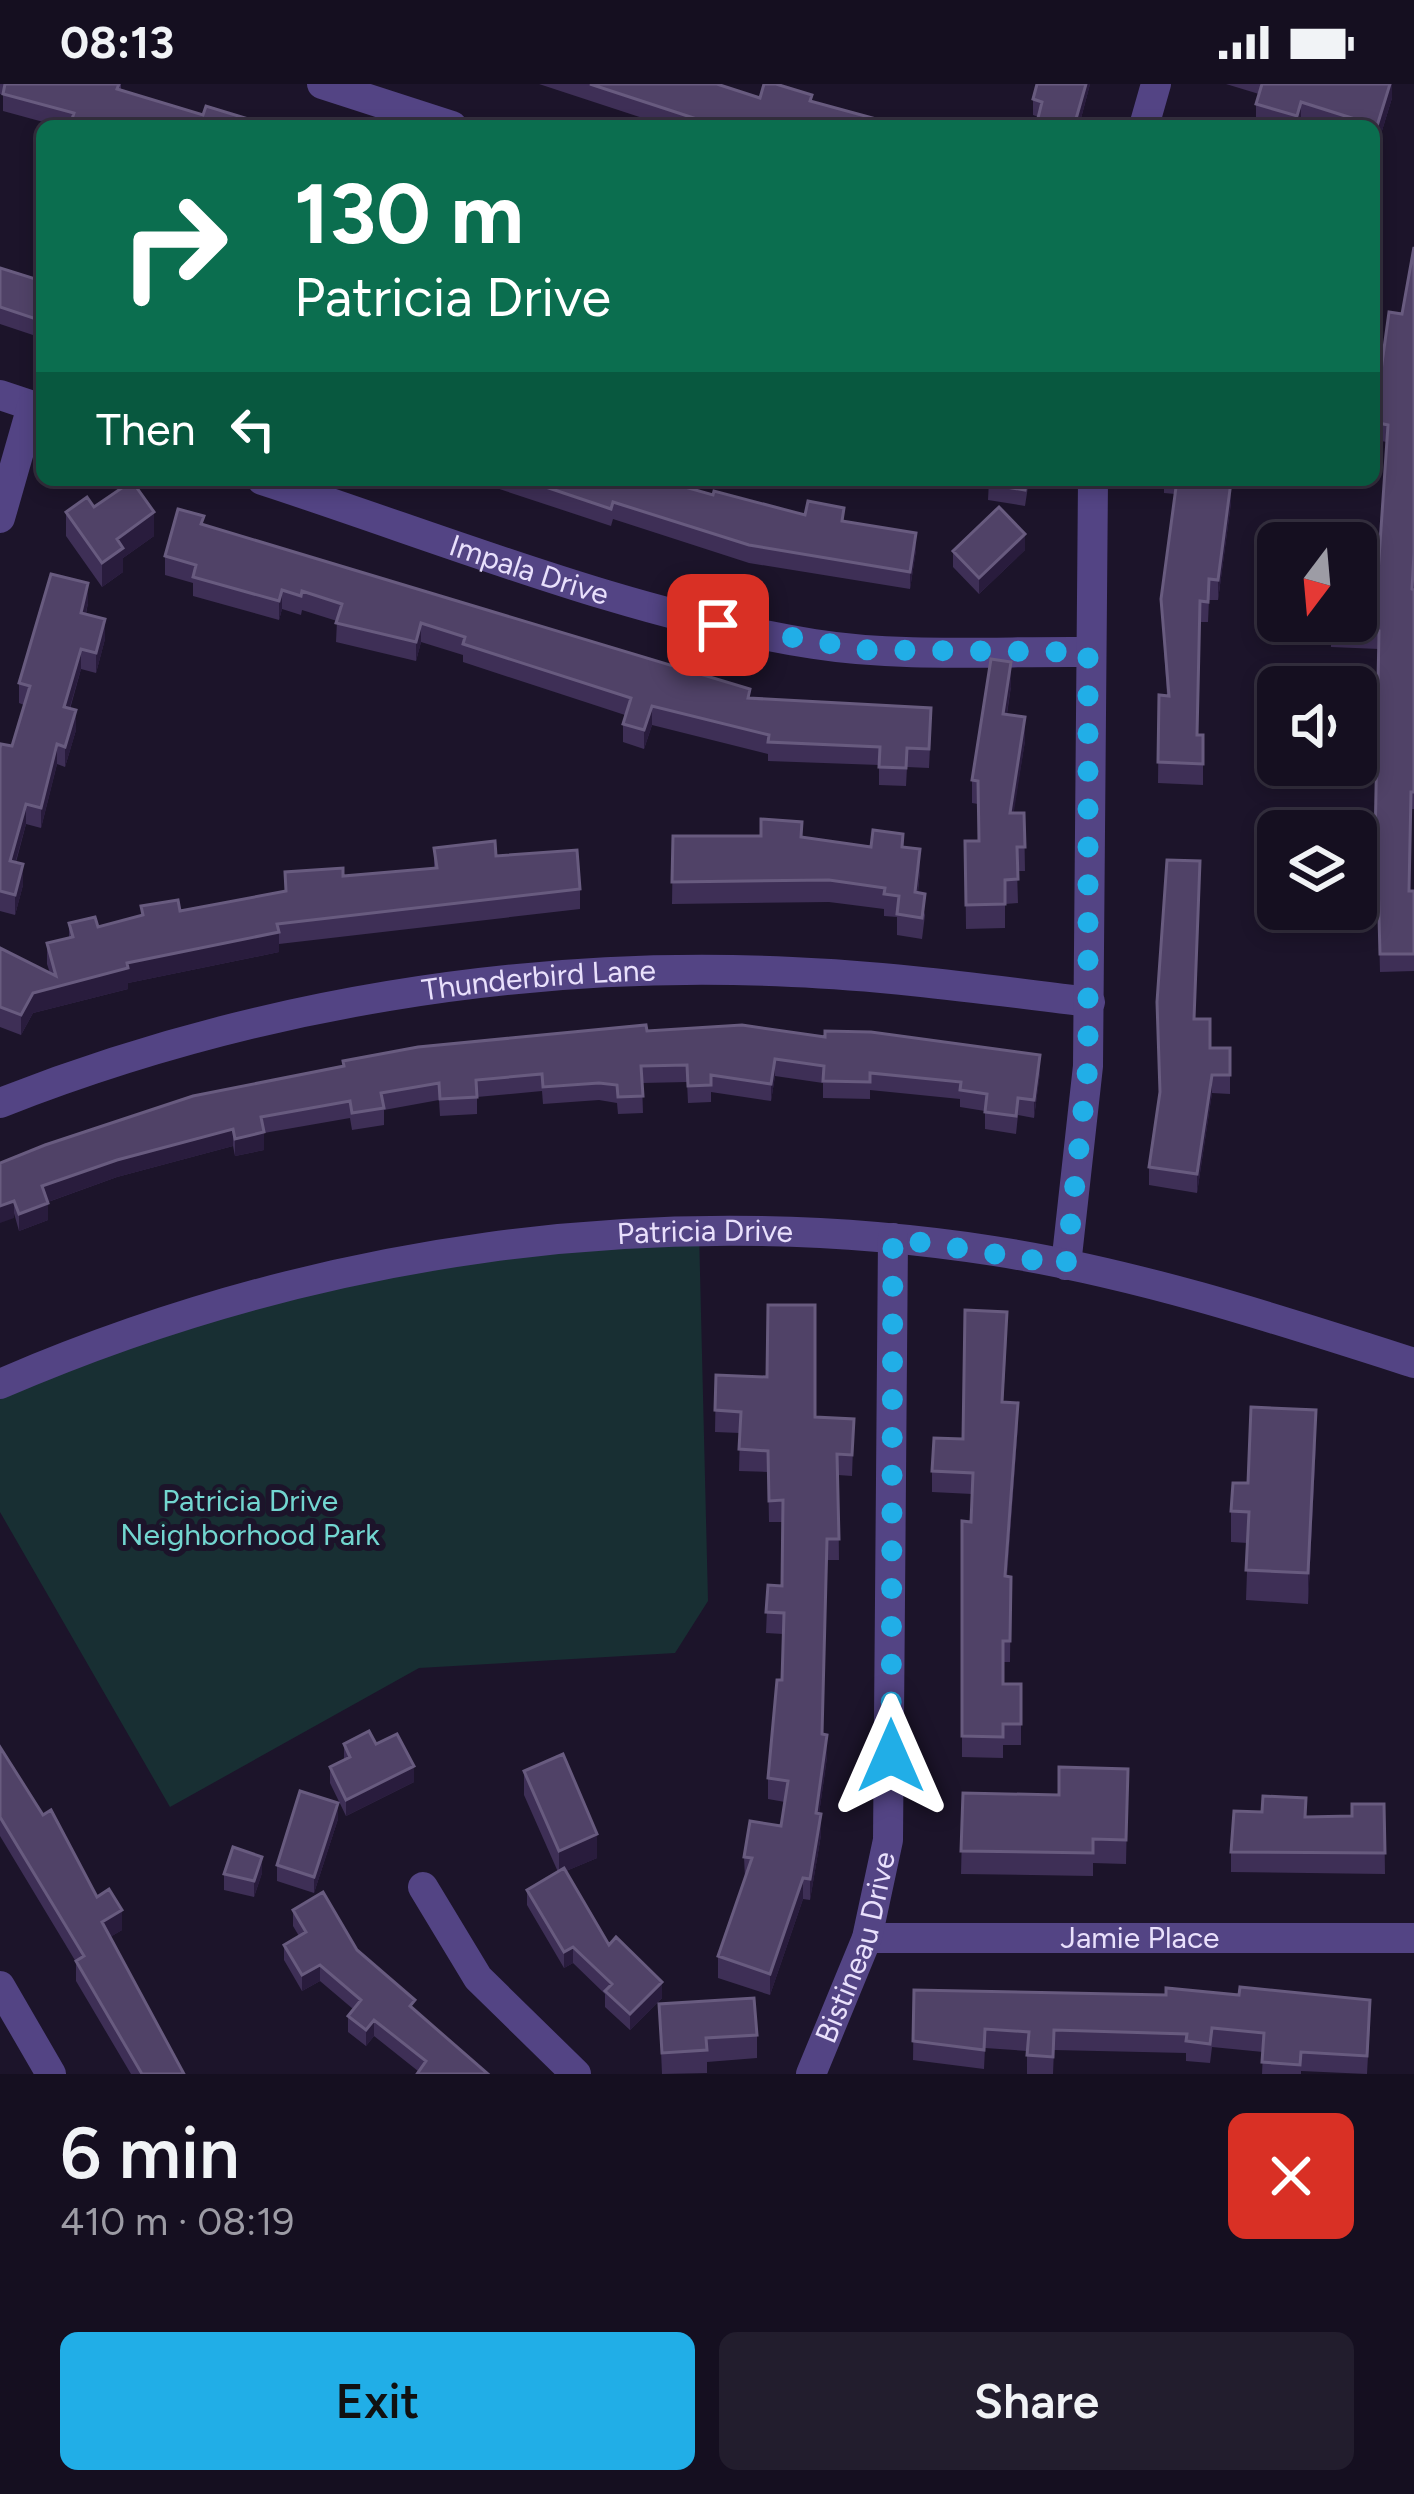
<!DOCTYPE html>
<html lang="en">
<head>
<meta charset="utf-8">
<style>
	body { margin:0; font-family:Figtree,sans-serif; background:#221d2d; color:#f1f3f6; height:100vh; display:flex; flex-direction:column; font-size:45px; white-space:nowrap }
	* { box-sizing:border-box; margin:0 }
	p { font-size:39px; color:#9d9ca5 }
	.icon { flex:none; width:66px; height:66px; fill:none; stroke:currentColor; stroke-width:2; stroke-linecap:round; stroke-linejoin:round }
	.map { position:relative; height:1990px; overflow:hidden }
	.sheet { display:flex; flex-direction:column; background:#150f20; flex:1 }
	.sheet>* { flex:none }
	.banner { position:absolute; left:36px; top:36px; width:1344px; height:366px; border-radius:18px; box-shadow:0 6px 18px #0003,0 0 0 3px #342f3e; background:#0b6e4f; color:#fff; overflow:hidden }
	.needle { width:78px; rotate:196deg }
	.controls { position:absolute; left:1257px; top:438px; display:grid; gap:24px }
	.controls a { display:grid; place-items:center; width:120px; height:120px; border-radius:18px; background:#150f20; box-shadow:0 6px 18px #0003,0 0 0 3px #342f3e; font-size:60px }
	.pin { position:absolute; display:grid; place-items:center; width:102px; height:102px; color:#fff; margin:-51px; border-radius:24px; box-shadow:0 6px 18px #0006 }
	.me { position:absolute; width:132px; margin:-66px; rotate:0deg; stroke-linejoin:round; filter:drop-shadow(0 0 9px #0008) }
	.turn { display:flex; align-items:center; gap:42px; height:252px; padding:0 60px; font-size:54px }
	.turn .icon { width:156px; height:156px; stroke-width:2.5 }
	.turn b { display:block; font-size:84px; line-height:102px }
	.then { display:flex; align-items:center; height:114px; padding:0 60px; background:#0003; gap:24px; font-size:45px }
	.round { display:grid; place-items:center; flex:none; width:126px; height:126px; border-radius:18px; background:#221d2d }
	.overview { display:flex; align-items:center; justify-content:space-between; height:204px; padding:0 60px }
	h1 { font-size:72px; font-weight:600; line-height:90px }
	.button { display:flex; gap:24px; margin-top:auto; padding:24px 60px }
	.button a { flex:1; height:138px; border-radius:18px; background:#21aee7; color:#111; font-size:48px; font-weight:600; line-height:138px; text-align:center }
	.button a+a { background:#221d2d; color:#f1f3f6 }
	.status { display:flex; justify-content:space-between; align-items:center; height:84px; padding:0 60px; background:#150f20; direction:ltr }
	.status svg { height:33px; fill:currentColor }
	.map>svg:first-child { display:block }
	.green { fill:#182f33 }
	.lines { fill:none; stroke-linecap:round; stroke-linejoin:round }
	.minor { stroke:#534484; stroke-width:30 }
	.wall { fill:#3e2f56 }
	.shaded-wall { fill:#291c3d }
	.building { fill:#504267; stroke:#685b7f; stroke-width:3 }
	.route { stroke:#21aee7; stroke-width:21; stroke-dasharray:0 37.8 }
	.labels { text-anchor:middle; stroke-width:12; stroke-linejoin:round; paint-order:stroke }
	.street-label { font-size:30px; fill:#e9e0fc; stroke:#1c142a }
	.park-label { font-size:30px; fill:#72d6d0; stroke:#1c142a }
</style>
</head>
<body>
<div class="status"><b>08:13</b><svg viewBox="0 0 49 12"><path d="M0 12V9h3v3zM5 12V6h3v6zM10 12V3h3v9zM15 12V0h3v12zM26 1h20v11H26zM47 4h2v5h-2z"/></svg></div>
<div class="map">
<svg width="1414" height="1990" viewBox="0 0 1414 1990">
	<rect width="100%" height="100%" fill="#1c142a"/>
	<path class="green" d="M699 1147 708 1517 675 1569 419 1584 170 1723 0 1428V1302L383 1178Z"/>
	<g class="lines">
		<g class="minor">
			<path d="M322 0 452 42"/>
			<path d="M1144 42 1156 0"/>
			<path d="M0 311 42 325"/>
			<path id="s1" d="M262 396C441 454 628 531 814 560 903 574 997 567 1088 568"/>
			<path d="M0 434 32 322"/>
			<path id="s2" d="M0 1019C249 921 524 875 792 888 891 892 990 906 1090 918"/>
			<path d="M1066 1181 1088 982 1093 396"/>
			<path id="s3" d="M0 1300C313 1165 656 1115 994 1167 1136 1189 1277 1235 1414 1279"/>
			<path d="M423 1803 478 1894 576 1990"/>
			<path id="s4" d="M867 1854H1414"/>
			<path d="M0 1902 51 1990"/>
			<path id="s5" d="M811 1990 867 1854 888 1756 893 1154"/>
		</g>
	</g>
	<path class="wall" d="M0 0H121V6L203 31 271 42H58L3 27V11L0 10Z
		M539 0H717L760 14 812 17 880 42H667Z
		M1090 0 1079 42H1037L1039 33 1033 31V15Z
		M1226 0H1392V14L1377 63 1374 62V42H1312L1301 38 1300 42H1263L1256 40V20L1259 10Z
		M1414 163V725H1411L1410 807H1414V887L1380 888 1378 812 1356 811 1357 761H1375L1379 565 1331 563V546L1377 504 1387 358 1374 356V338L1402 230Z
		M0 184 42 197V254L0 240Z
		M472 396H660L713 411 805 431 844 437 916 466 910 505 749 479 613 435 611 442Z
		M989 396H1029L1025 422 988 416Z
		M1164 396H1215L1231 419 1218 516H1209L1208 538H1200L1197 651H1203V701L1158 699 1159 611 1167 612 1161 515 1175 410 1164 409Z
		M94 423 154 452 123 474V488L102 503 66 452V428Z
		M204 441 750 614 931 642 929 684 907 683 906 702 879 701V681L768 677V670L652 641 644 665 623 658V640L625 631 463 578V571L421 558 416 577 336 558 337 537 302 526 301 531 282 525 279 536 193 512V499L165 491V472Z
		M1025 466 979 510 953 483V467Z
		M88 519 86 530 105 555 96 589 81 585 70 625 76 646 65 683 57 680 41 744 26 740 16 778 23 801 15 831 0 827V664L12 662 24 621 19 619V599Z
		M1011 602 1007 630 1025 657 1013 729H1024L1025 787H1017L1018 819 1005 820V844L966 845 965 757H978V720L972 719V696Z
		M673 752 802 753 871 763H903L920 787 918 808 925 831 922 855 897 851V833L884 832V825L829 818 672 820Z
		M434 764 496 772 580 805V825L279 860V868L128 899V905L33 929 21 951 0 943V864L50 889 47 880V859L69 854V839L98 843 141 832V822L180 827 285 807V788L343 792 434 784Z
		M1195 935 1210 964H1230V1010L1212 1009 1197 1109 1149 1101V1083Z
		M647 947 1040 988 1034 1034 1018 1031 1016 1050 985 1045V1027L960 1023V1015L870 1006V1015L823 1014V999L775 992 771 1017 711 1008V1018L688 1019 687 998 642 999 643 1029 618 1030 617 1019 599 1016 543 1020 542 1007 477 1013V1030L440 1032 439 1016 384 1026V1041L352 1046 350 1034 264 1049V1066L235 1072 233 1062 117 1093 48 1118V1136L19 1147 0 1079Z
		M1007 1249 1003 1318 1018 1340 1007 1492 1011 1493 1010 1578H1003V1600L1021 1622V1661H1003V1674L962 1673V1437L971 1438 972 1410 932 1408V1387L963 1355Z
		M716 1291 815 1333 854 1335 852 1392 838 1391 839 1476H827L822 1651 827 1673 819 1730 821 1751 810 1816 803 1815 770 1911 718 1894V1872L745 1794 744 1773 781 1742 785 1718 768 1715V1694L782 1596 783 1550 766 1549 768 1501 782 1502 783 1438H769L768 1388 739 1387 740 1349 715 1348Z
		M1316 1357 1308 1520 1246 1516 1248 1459 1231 1458V1427L1248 1399Z
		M344 1660H376L414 1698 346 1732 330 1699V1683L344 1676Z
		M0 1663 43 1731 97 1813 122 1846 110 1853 184 1990H131L76 1897V1878L0 1752Z
		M1128 1685 1126 1780 1093 1779V1792L961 1790 963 1709 1059 1711Z
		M524 1687 597 1774 566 1787 609 1861 662 1914 630 1946 605 1923V1910L573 1879 564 1884 527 1821V1806L558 1788 524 1711Z
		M1384 1720 1385 1790 1231 1788V1768L1306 1733 1352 1732Z
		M338 1735 314 1809 277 1797V1781Z
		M262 1789 254 1813 224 1806V1790Z
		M293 1826 357 1866 415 1926 488 1990 418 1987 374 1952 366 1962 348 1948V1932L353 1925 320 1897 302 1907 284 1876V1861L299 1852 293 1842Z
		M914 1906 1370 1936 1367 1990 1301 1987V1990H1262L1263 1968 1212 1963 1210 1979 1186 1977V1969L1054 1966 1053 1990H1027V1967L985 1964 984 1985 913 1976Z
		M659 1920 757 1951V1974L707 1978V1989L662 1990Z"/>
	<path class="shaded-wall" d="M1086 0H1090L1079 42H1074Z
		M1390 0H1392V14L1377 63V42Z
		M1301 18V38L1300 42H1297V32Z
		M1231 398V419L1218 516V496Z
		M154 428V452L123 474V488L102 503V479L117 455Z
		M916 449V466L910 505V488Z
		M1025 450V466L979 510V494Z
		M88 499V519L81 549V529Z
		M282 506V525L279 536V517Z
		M105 535V555L96 589V569Z
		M421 539V558L416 577V558Z
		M81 565V585L64 643V623Z
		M1011 578V602L1003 653V630Z
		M652 622V641L644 665V646Z
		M76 626V646L65 683V663Z
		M1025 633V657L1010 753V729Z
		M57 660V680L41 744V724Z
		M26 720V740L10 797V777Z
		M920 765V787L915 829V808Z
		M23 780V801L15 831V811Z
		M279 848V868L128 899V905L33 929 21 951V931L33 909 127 879Z
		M1040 971V988L1034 1034V1016Z
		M775 975V992L771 1017V1000Z
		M1212 991V1009L1197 1109V1090Z
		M233 1045V1062L117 1093 42 1120V1102L117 1076Z
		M264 1048V1066L235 1072V1055Z
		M14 1117V1134L0 1139V1122Z
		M48 1119V1136L19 1147V1130Z
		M1018 1319V1340L1005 1514V1492Z
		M1316 1326V1357L1308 1520V1489Z
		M827 1651V1673L816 1751V1729Z
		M414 1682V1698L346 1732V1716Z
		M338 1719V1735L314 1809V1793Z
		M821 1730V1751L810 1816V1795Z
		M597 1750V1774L559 1790V1767Z
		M262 1773V1789L254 1813V1797Z
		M803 1794V1815L770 1911V1890Z
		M122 1826V1846L102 1858V1838Z
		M573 1863V1879L564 1884V1868Z
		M320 1881V1897L302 1907V1891Z
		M662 1898V1914L630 1946V1930Z
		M374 1936V1952L366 1962V1946Z"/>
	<path class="building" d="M5 0H119L117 5 203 31 206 22 271 42H96L72 35 74 29 3 10Z
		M590 0H717L760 14 764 0H776L812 11 810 17 880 36 878 42H718Z
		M1037 0H1086L1074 42H1053L1037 38 1042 18 1033 15Z
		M1262 0H1390L1377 42 1301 18 1297 32 1256 20Z
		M1414 163V469L1412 505 1414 506V708H1411L1409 807H1414V870H1380L1378 795 1356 794 1357 761H1375L1379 547 1331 546V537H1356V503L1377 504 1388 341 1374 338 1389 228 1402 230Z
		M0 184 42 197V237L0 223Z
		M525 396H660L713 411 714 407 805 431 808 417 844 424 842 437 916 449 910 488 749 461 613 418 611 425Z
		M989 396H1027L1025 406 988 400Z
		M1177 396H1215L1231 398 1218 496 1209 495 1208 518 1200 517 1197 651H1203V680L1158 678 1159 611 1169 612 1161 515Z
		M132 397 154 428 117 455 123 464 102 479 66 428 87 413 94 423Z
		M999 423 1025 450 979 494 953 467Z
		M178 425 204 432 201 440 750 605 748 614 931 624 929 665 907 664 906 684 879 683 880 663 768 658 769 651 652 622 644 646 623 640 631 614 463 560 465 553 421 539 416 558 336 539 342 520 302 507 301 512 282 506 279 517 193 493 196 481 165 472Z
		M51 490 88 499 81 529 105 535 96 569 81 565 64 623 76 626 65 663 57 660 41 724 26 720 10 777 23 780 15 811 0 807V664L1 660 12 662 30 602 19 599Z
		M991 575 1011 578 1003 630 1025 633 1010 729H1024L1025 763H1017L1018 795 1005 796V820L966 821 965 757H979L978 697 972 696Z
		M761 735 802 738 801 753 871 763 873 746 903 750 902 763 920 765 915 808 925 810 922 834 897 830 899 812 884 810 885 804 829 796 672 798 673 752H761Z
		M495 757 496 772 577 766 580 805 277 840 279 848 127 879 128 884 33 909 21 931 0 923V864L56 892 47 859 73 853 69 839 95 833 98 843 143 831 141 822 178 816 180 827 286 807 285 788 343 784V792L437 784 434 764Z
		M1167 776 1200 777 1194 935H1210V964H1230V991H1212L1197 1090 1149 1083 1160 1008 1157 918Z
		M646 941 647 947 742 941 825 953V947L871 948 1040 971 1034 1016 1018 1014 1016 1032 985 1028 987 1010 960 1006 961 998 870 989V998L823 997 824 982 775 975 771 1000 711 991V1001L688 1002 687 981 641 982 643 1012 618 1013 617 1001 599 999 543 1003 542 990 476 996 477 1013 440 1015 439 999 381 1009 384 1024 352 1029 350 1017 261 1033 264 1048 235 1055 233 1045 117 1076 42 1102 48 1119 19 1130 14 1117 0 1122V1079L45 1061 193 1012 344 982 343 977 418 963Z
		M768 1221H815V1333L854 1335 852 1371 837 1370 839 1455H827L822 1650 827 1651 816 1729 821 1730 810 1795 803 1794 770 1890 718 1872 752 1774 744 1773 750 1737 781 1742 788 1697 768 1694 777 1596H782L784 1529 766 1528 768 1501 782 1502 783 1416 769 1417 768 1367 739 1365 741 1328 715 1326 716 1291 767 1293Z
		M965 1226 1007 1228 1002 1318 1018 1319 1005 1492 1011 1493 1010 1557H1003V1600H1021V1640H1003V1653L962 1652V1437L971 1438 973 1389 932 1387 934 1354 963 1355Z
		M1251 1323 1316 1326 1308 1489 1246 1486 1249 1428 1231 1427 1233 1399H1248Z
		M369 1647 376 1660 397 1650 414 1682 346 1716 330 1683 350 1673 344 1660Z
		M0 1663 43 1731 51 1726 97 1813 109 1805 122 1826 102 1838 184 1990H142L76 1877 84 1872 0 1733Z
		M563 1670 597 1750 559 1767 524 1687Z
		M1059 1683 1128 1685 1126 1756 1093 1755V1769L961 1767 963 1709 1059 1711Z
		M300 1707 338 1719 314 1793 277 1781Z
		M1263 1712 1306 1714 1305 1733 1352 1732V1720H1384L1385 1769 1231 1768 1234 1727 1262 1728Z
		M233 1763 262 1773 254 1797 224 1790Z
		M564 1784 609 1861 616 1853 662 1898 630 1930 605 1907 612 1900 573 1863 564 1868 527 1806Z
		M323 1808 357 1866 415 1916 410 1922 488 1990H417L426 1977 374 1936 366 1946 348 1932 361 1916 320 1881 302 1891 284 1861 306 1848 293 1826Z
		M1240 1903 1370 1916 1367 1972 1301 1968 1300 1981 1262 1978 1264 1949 1212 1944 1210 1960 1186 1957 1187 1950 1054 1946 1053 1973 1027 1971 1029 1948 985 1945 984 1966 913 1957 914 1906 1166 1911V1904L1239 1911Z
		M754 1914 757 1951 706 1954 707 1966 662 1969 659 1920Z"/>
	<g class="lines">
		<path class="route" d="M718 541 868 566 1088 568V982L1066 1181 893 1154 891 1672"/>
	</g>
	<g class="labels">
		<g class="street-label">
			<text dy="10" stroke="none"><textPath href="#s1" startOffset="282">Impala Drive</textPath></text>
			<text dy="10" stroke="none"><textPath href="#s2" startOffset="555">Thunderbird Lane</textPath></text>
			<text dy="10" stroke="none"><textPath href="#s3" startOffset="726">Patricia Drive</textPath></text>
			<text dy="10" stroke="none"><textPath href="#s4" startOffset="273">Jamie Place</textPath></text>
			<text dy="10" stroke="none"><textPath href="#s5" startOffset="135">Bistineau Drive</textPath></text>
		</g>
		<g class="park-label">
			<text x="250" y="1427">Patricia Drive<tspan x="250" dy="34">Neighborhood Park</tspan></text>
		</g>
	</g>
</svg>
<div class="controls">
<a><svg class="needle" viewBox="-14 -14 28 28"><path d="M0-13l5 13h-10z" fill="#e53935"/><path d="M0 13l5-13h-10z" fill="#9d9ca5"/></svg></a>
<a><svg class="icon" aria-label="sound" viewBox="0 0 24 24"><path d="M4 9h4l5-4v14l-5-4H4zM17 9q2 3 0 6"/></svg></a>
<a><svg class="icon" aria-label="layers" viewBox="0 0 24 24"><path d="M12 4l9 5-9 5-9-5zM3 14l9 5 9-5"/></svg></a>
</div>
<div class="pin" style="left:718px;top:541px;background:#d93025"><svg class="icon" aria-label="arrive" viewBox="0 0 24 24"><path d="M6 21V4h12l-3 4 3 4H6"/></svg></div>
<svg class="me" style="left:891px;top:1672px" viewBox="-20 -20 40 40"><path d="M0-17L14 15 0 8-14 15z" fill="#21aee7" stroke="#fff" stroke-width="4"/></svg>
<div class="banner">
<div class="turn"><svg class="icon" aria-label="right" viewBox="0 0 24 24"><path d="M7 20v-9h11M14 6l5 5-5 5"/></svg><div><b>130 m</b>Patricia Drive</div></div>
<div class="then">Then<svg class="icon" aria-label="left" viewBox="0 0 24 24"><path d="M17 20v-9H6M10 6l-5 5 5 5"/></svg></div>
</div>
</div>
<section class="sheet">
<div class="overview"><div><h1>6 min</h1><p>410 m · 08:19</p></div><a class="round" style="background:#d93025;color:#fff"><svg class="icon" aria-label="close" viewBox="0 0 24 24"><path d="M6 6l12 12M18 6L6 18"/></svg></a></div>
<div class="button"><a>Exit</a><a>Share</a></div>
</section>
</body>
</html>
